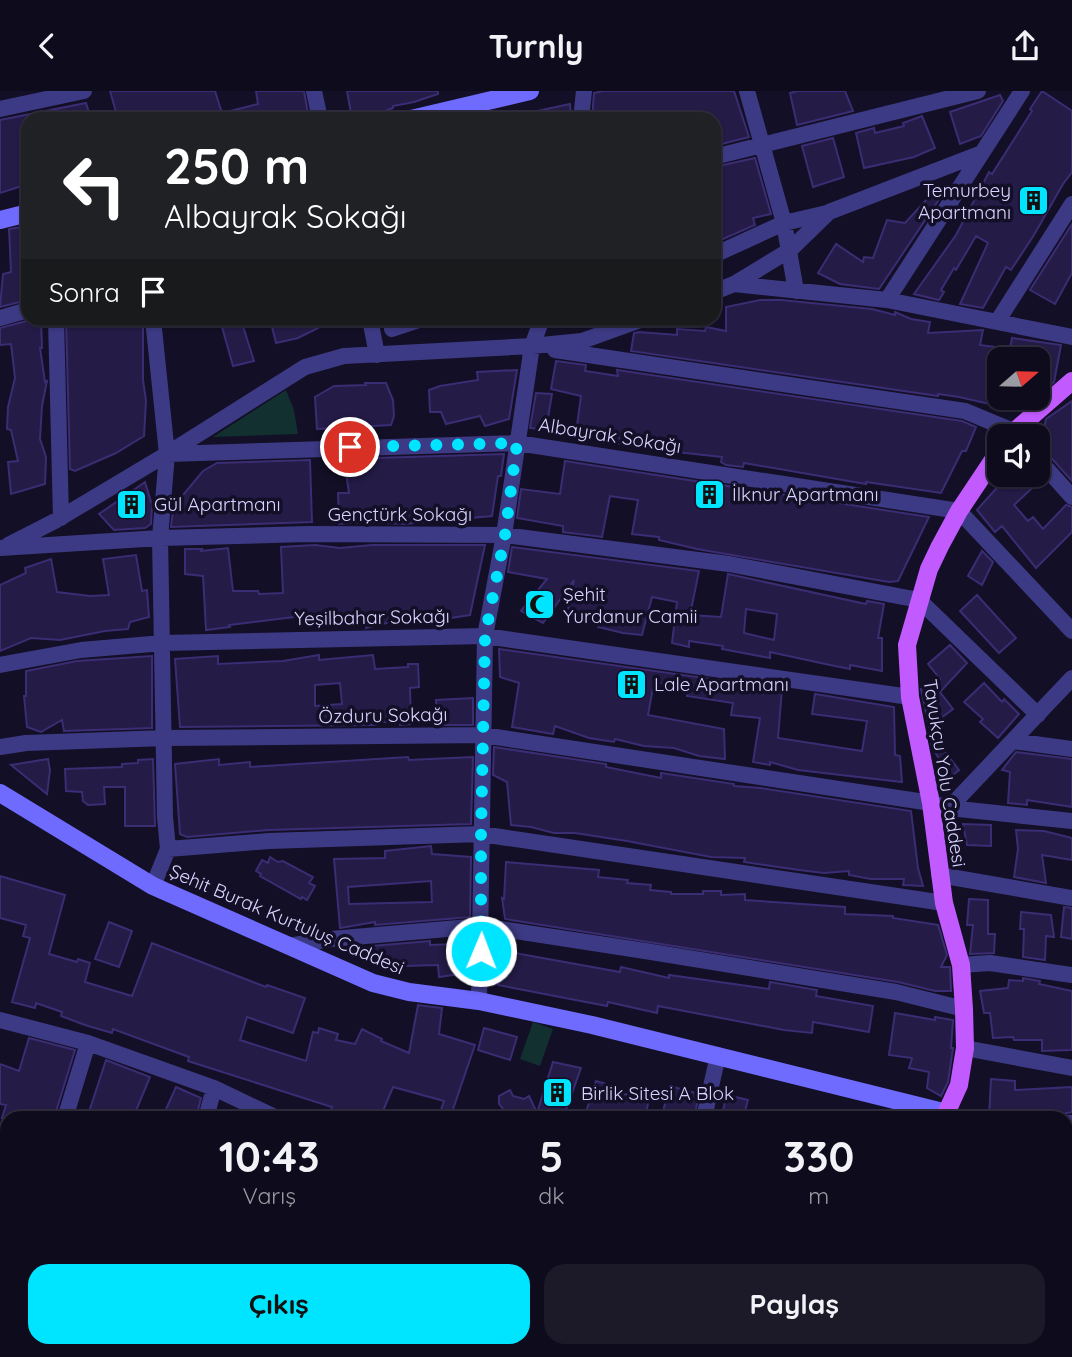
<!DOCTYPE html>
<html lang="tr">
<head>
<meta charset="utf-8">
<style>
	body { margin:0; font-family:Quicksand,sans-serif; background:#1c1929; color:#f1f3f6; height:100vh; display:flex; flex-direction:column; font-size:26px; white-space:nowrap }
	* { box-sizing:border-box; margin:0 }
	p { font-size:23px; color:#9b9ba3 }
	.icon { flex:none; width:38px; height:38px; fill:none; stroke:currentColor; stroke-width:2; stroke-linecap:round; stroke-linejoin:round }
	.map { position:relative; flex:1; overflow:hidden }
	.drawer { position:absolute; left:0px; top:1020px; width:1073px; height:247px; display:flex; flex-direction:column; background:#0e0b1c; border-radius:21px 21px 0 0; box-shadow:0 2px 5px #0004,0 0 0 2px #2e2b3b }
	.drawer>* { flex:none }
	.banner { position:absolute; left:21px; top:21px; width:700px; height:214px; border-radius:21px; box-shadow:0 2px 5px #0004,0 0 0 2px #2e2b3b; background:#202124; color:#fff; overflow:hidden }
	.needle { width:46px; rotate:70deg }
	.fabs { position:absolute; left:987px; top:256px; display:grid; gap:14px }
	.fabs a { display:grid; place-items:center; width:63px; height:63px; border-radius:14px; background:#0e0b1c; box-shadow:0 2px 5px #0004,0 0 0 2px #2e2b3b; font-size:35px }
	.pin { position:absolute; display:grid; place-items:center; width:60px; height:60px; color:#fff; margin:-30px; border:4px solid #fff; border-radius:50%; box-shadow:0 2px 7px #0007 }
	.me { position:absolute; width:77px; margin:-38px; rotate:1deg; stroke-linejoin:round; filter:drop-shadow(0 0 5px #0008) }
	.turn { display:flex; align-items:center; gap:24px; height:147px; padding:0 28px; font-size:32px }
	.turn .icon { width:91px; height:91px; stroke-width:2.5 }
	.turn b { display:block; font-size:49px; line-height:60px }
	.then { display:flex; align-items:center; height:66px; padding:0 28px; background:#0003; gap:14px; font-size:26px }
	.eta { display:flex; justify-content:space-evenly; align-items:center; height:119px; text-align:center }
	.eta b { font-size:42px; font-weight:800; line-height:49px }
	.button { display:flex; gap:14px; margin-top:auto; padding:14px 28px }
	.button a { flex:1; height:80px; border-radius:21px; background:#00e5ff; color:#111; font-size:28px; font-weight:800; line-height:80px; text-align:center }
	.button a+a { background:#1c1929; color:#f1f3f6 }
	header { display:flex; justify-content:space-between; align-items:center; height:91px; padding:0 28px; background:#0e0b1c; font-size:32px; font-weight:800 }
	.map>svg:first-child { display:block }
	.green { fill:#12302f }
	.building { fill:#241b47; stroke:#3b2d73; stroke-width:2; fill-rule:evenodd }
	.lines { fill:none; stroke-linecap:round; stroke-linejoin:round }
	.street { stroke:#3d3a85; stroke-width:16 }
	.secondary { stroke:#6f6bff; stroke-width:18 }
	.primary { stroke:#c25bff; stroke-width:18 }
	.route { stroke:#00e5ff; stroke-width:12; stroke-dasharray:0 21.6 }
	.labels { text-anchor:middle; stroke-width:7; stroke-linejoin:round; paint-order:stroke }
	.poi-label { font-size:19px; fill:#d9d4ff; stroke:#130f26; text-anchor:start }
	.street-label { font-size:19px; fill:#d9d4ff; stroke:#130f26 }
</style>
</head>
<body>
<header><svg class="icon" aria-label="back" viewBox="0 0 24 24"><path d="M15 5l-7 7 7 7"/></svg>Turnly<svg class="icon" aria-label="share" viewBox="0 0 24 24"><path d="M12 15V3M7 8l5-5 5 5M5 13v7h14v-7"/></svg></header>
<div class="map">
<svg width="1072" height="1266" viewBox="0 0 1072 1266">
	<rect width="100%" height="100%" fill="#130f26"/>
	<path class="green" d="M286 299 294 319 298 343 213 346Z
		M533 931 553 938 540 975 520 968Z"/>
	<path class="building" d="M110 0H215L222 22 258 13 256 0H304L309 28H118Z
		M347 0H438V3L414 11 393 15V17L364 28H352Z
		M603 0H734L749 46 714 55V28H592L594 2Z
		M798 0H845L853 20 797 34 790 2Z
		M1042 0 1072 20V81L1063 93 1034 144 1011 179 1006 176 983 217 960 213 988 152 976 145 956 179 954 177 941 199 944 201 939 209 914 203 956 144 989 81 992 83 1032 20 1030 18Z
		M1000 4 1003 10 981 45 960 53 950 21Z
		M86 12 91 28H28V93L0 102V29Z
		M570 13 571 28H524L523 23Z
		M922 25 935 57 914 66 864 77 856 42 874 37 875 42 904 35 903 32Z
		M833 47 844 86 813 96 802 55Z
		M755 67 771 123 753 127 755 134 714 152V76Z
		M940 94 946 98 879 198 840 193 818 182 836 153 863 171 864 166 873 167 887 129 905 132Z
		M1072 133V182L1055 213 1030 199Z
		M28 135V209L0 216 3 183 11 181 9 138Z
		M760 209H781L872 218 895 224V221L911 228 930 231 928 242 983 239 980 254 1010 258 1012 247 1061 254 1054 291 1038 305V268H999V306H1036L1020 320 959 306 938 303V305L631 260 634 242 639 241 677 244V238L705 240 706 236 726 240V216Z
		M34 228H41L42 257H40L45 291 47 290 42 315 40 348 46 366 45 393 11 403 8 371 18 370 11 339 7 338 8 316 15 287 11 253 0 254V237Z
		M66 228H143V289L146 310 144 345 116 362 75 380 70 378Z
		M270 228H313L318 237 298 247 276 252Z
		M242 232 254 270 233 275 222 236Z
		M556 270 586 274 585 280 618 285 617 279 962 330 976 336 966 360H962L941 402 866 391V393L744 372 743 376 726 374 721 371 722 366 676 361 620 348V353L576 342 581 305 551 298Z
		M517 279 509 328 485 335 480 325 446 333 441 321H430L429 299 440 295 478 289 477 281Z
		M365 292H386L393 309 394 325 391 334 317 338 315 306 334 295 366 294Z
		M536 302 552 303 546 339 530 337Z
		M1072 310V390L1046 361 1038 358V341L1043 342 1046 328Z
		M504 363 501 385H498L492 425 404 433 365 431 339 433 338 402H349L344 368Z
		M310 369 312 431 171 436 174 411 178 410 203 380 217 372Z
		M565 370 929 426 898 490 889 491 697 458 659 449V446L632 443 638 409 610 405 602 446 563 441V435L517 427 521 398 560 403Z
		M1009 383H1038L1042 388 1014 414 1028 430 1033 426 1043 438 1066 414 1072 416V441L1036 477 1002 435 995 441 977 419Z
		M145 391 152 414 151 433 145 437 114 439 99 423Z
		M315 454 340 457 372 454H485L470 524 417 532V528L391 531 366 537V526L331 528H311V524L229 534 230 536 206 539 203 485 185 483V458H202L201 460 228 457 233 500H258L259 503 283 502 281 456Z
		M512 456 699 480 690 524 721 526 728 483 866 513 867 510 884 513 878 547H882V580L850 574V578L830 574 770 561V567L722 558 723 555 689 550V556L672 552 677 511 652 506 642 544 623 542 598 536V533L566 528 574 489 543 532 521 520 547 488 508 481ZM746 518 777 523 774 549 744 542Z
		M982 460 993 471 982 494 968 485Z
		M136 464 142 500 147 499 149 526 130 531 128 538 105 540 60 549 31 547 0 560V494L26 482 25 477 51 468 57 501 90 505 109 504 103 468Z
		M977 504 1016 547 999 562 960 520Z
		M950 554 967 572 940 601 953 618 929 636 921 598 940 588 928 573Z
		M499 558 782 598 778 647 862 660 867 630 812 623 815 603 894 616 895 664 900 665 902 691 798 679 770 671V674L753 671 760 627 731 624 733 612 687 605 689 597 654 591 648 624 724 638 725 668 699 665 674 657 644 655 615 648 614 651 589 647 555 635 553 643 512 636 519 592 500 586Z
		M319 564V569L373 564 375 578 408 576V573H418L419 596 410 597 411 633 400 634V631H376V634L180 636 175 568 218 565V573L283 570ZM340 592 342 613 315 615V594Z
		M152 565V637L64 640 62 629 41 641 27 636 24 605H26V580L77 570Z
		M984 592 1002 611 1004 608 1019 623 998 647 980 631 983 628 964 611Z
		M473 607V634H437L436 609Z
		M936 649 959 679 949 687 931 653Z
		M494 656 606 673V676L661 687V682L734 693V695L761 697 911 720 918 777 923 795 903 794 904 788H871L849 784V780L824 782 799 779 744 771 745 767 711 766 627 750 575 742H554L531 736 511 734 507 691 493 684Z
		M1016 661 1072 668V716L1027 709V714L1008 712 1010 681 1002 679Z
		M408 666 409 669 473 666 471 733 269 739 187 746 180 743 175 673 219 668V674L250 671V676Z
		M48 668 50 679 47 703 11 674Z
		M153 668 155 735H125V696H104L105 713 88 714 83 710 82 701 66 700 65 678 122 676V673L138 672V669Z
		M963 733 991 734V755L967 754Z
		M1016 739 1044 740 1072 747V769L1042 764 1046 792 1014 786 1018 758Z
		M431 755 432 763 471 766 470 826 375 834V831L340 837 334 768 385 767V760ZM431 790 432 811 349 813 348 796Z
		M270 766 278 771 283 770 313 786 309 792 315 795 307 809 302 806 301 808 260 785 261 783 256 780 262 769 268 772Z
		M506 771 599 779 598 786 628 789 627 792 651 794 650 799 671 801V803H703V800H721V804L745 803V809L845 816V823L893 825V827L938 834 947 864 941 876H950L951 900H935L898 891 505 828 502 807 504 808Z
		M0 785 65 804 49 863 77 871 78 868 90 872 85 891 132 905 152 852 266 896 267 894 305 907 293 942 247 926 240 949 306 970 313 941 318 942 319 937 338 943 336 949 355 953 362 938 382 948 381 950 409 962 418 914 442 917 439 943 475 954 450 1027H438L444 1010 393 996 380 1027H327L332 1016 188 970 189 966 113 938 112 942 85 934 61 925 62 921 36 912 35 917 12 911 30 847 23 845 26 834 0 827Z
		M969 808 988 809V843H995L994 862 970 863 973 834H967Z
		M1064 816 1072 817V848L1061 846Z
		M1021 821 1051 824 1054 846 1046 845 1045 869 1023 866 1024 838H1020Z
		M109 831 132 840 119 876 95 868Z
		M430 850V854L458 853 459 868H466L467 882 439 886 438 874 404 875 370 867 372 855Z
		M504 860 620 881 621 876 669 887V884L769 898 770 891 817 899 816 905 873 915 869 941 813 931 812 942 784 939 658 915 657 922 608 911 607 915 498 894Z
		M1023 887 1040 890 1039 893 1072 900V959L1042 960V949H1014L1013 946 993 947 990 922H984L980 900 1008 897 1009 889 1023 890Z
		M895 922 935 929V926L953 929 951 957H953L948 991 941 1005 927 997 929 981 909 977 912 967 889 964Z
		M484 937 517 946 510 969 478 959Z
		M29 947 75 959 54 1027H2L6 1014 0 1013V973L19 980Z
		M106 969 150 986 133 1027H87Z
		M553 971 581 977 563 1027H485L503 1018 499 1013V1005L510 999 513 1005 524 1008 529 1005 537 1022Z
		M991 988 1015 990V999L1072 996V1021L1043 1027H1027L1013 1024V1027H989Z
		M596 990 617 996 615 1001 649 1008 645 1027H584Z
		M670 995 699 1003 694 1027 663 1020Z
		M176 996 201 1007 196 1027H162Z
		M727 1004 748 1009 743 1027H721Z"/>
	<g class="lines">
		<path class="street" d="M314 0 320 28
			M747 0 784 132 796 200
			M0 18 84 0
			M581 28 584 0
			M714 66 978 0
			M714 164 784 132 827 122
			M734 193 887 209 1072 246
			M714 201 734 193 790 159 829 121 982 62
			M887 209 1022 0
			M0 227 28 219
			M56 228 61 427
			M370 228 377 264
			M997 231 1072 113
			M392 238 422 228
			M555 259 965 320 1013 340 1017 345
			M167 363 517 352 959 420 1072 540
			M1038 368 1072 406
			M8 454 55 430 167 363 305 276 344 265 532 255 582 250 643 228
			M0 457 160 447 308 443 504 444 729 473 919 509 1038 624
			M0 574 81 559 163 552 485 545 910 606
			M1013 650 1072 658
			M0 656 26 652 165 647 483 644 931 712 949 717 1072 730
			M949 717 1072 587
			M168 758 269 750 481 743 944 812
			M939 784 1072 807
			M153 795 168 758 165 726 160 447 167 363 153 228
			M288 855 331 848 482 835 645 860 896 901 964 918
			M961 874 990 872 1072 884
			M479 910 485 545 504 444 532 255 542 228
			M0 929 88 952 214 997 277 1027
			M965 957 1072 977
			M65 1027 88 952
			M206 1027 214 997
			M704 1027 718 964
			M1066 1032H1072
			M0 1239 7 1216
			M531 1260V1266
			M138 1266 140 1260
			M287 1266 289 1260
			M427 1266 428 1260
			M594 1266 599 1260
			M732 1266 735 1260
			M898 1266 901 1260"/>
		<path class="secondary" d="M411 28 530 0
			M0 129 28 122
			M0 702 153 795 373 892 409 901 479 910 592 934 947 1022"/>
		<path class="primary" d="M1009 345 1072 290
			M944 1027 959 994 965 957 964 918 961 874 944 812 931 712 910 606 907 554 929 478 940 455 959 420 999 360
			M817 1266 820 1260"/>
	</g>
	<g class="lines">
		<path class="route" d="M350 356 517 352 505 444 485 545 481 743V860"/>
	</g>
	<defs>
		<symbol id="building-square" viewBox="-11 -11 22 22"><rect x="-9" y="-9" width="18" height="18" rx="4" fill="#00e5ff" stroke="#130f26"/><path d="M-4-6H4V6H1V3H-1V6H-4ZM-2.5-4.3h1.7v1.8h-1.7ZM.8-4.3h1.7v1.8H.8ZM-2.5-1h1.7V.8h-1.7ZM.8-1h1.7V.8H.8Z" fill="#111"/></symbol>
		<symbol id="mosque-square" viewBox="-11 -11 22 22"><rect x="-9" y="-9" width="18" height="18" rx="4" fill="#00e5ff" stroke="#130f26"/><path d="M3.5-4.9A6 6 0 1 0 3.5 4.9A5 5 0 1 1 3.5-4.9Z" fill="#111"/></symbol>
	</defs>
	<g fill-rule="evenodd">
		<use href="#building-square" x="1016" y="92" width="35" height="35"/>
		<use href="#building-square" x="692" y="386" width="35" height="35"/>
		<use href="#building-square" x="114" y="396" width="35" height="35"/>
		<use href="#mosque-square" x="522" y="496" width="35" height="35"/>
		<use href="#building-square" x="614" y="576" width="35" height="35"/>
		<use href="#building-square" x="540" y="984" width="35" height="35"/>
	</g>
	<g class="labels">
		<g class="poi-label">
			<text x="1011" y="106" text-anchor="end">Temurbey<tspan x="1011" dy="22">Apartmanı</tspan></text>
			<text x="732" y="410">İlknur Apartmanı</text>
			<text x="154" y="420">Gül Apartmanı</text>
			<text x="563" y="510">Şehit<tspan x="563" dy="22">Yurdanur Camii</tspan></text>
			<text x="654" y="600">Lale Apartmanı</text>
			<text x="581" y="1009">Birlik Sitesi A Blok</text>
		</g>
		<g class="street-label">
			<text transform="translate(610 344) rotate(9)" y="7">Albayrak Sokağı</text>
			<text x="400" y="430">Gençtürk Sokağı</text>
			<text transform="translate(372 526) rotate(-1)" y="7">Yeşilbahar Sokağı</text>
			<text transform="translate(383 624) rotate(-1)" y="7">Özduru Sokağı</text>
			<text transform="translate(945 682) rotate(81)" y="7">Tavukçu Yolu Caddesi</text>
			<text transform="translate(287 828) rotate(23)" y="7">Şehit Burak Kurtuluş Caddesi</text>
		</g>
	</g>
</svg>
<div class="fabs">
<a><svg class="needle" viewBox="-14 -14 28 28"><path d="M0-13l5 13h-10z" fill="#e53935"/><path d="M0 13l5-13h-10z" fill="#9b9ba3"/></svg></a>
<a><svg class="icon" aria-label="sound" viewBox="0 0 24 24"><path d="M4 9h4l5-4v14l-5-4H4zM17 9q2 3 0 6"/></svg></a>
</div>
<div class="pin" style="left:350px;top:356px;background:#d93025"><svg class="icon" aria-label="arrive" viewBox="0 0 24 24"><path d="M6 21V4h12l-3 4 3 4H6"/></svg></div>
<svg class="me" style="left:481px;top:860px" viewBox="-20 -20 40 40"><circle r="17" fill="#00e5ff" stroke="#fff" stroke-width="3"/><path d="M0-11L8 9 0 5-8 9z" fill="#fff"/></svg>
<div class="banner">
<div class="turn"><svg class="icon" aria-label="left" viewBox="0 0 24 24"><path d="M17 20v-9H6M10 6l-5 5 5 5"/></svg><div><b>250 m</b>Albayrak Sokağı</div></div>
<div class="then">Sonra<svg class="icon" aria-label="arrive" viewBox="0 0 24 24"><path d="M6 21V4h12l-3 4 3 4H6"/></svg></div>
</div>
<section class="drawer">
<div class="eta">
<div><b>10:43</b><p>Varış</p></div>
<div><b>5</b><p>dk</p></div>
<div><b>330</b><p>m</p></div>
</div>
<div class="button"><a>Çıkış</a><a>Paylaş</a></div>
</section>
</div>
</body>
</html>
